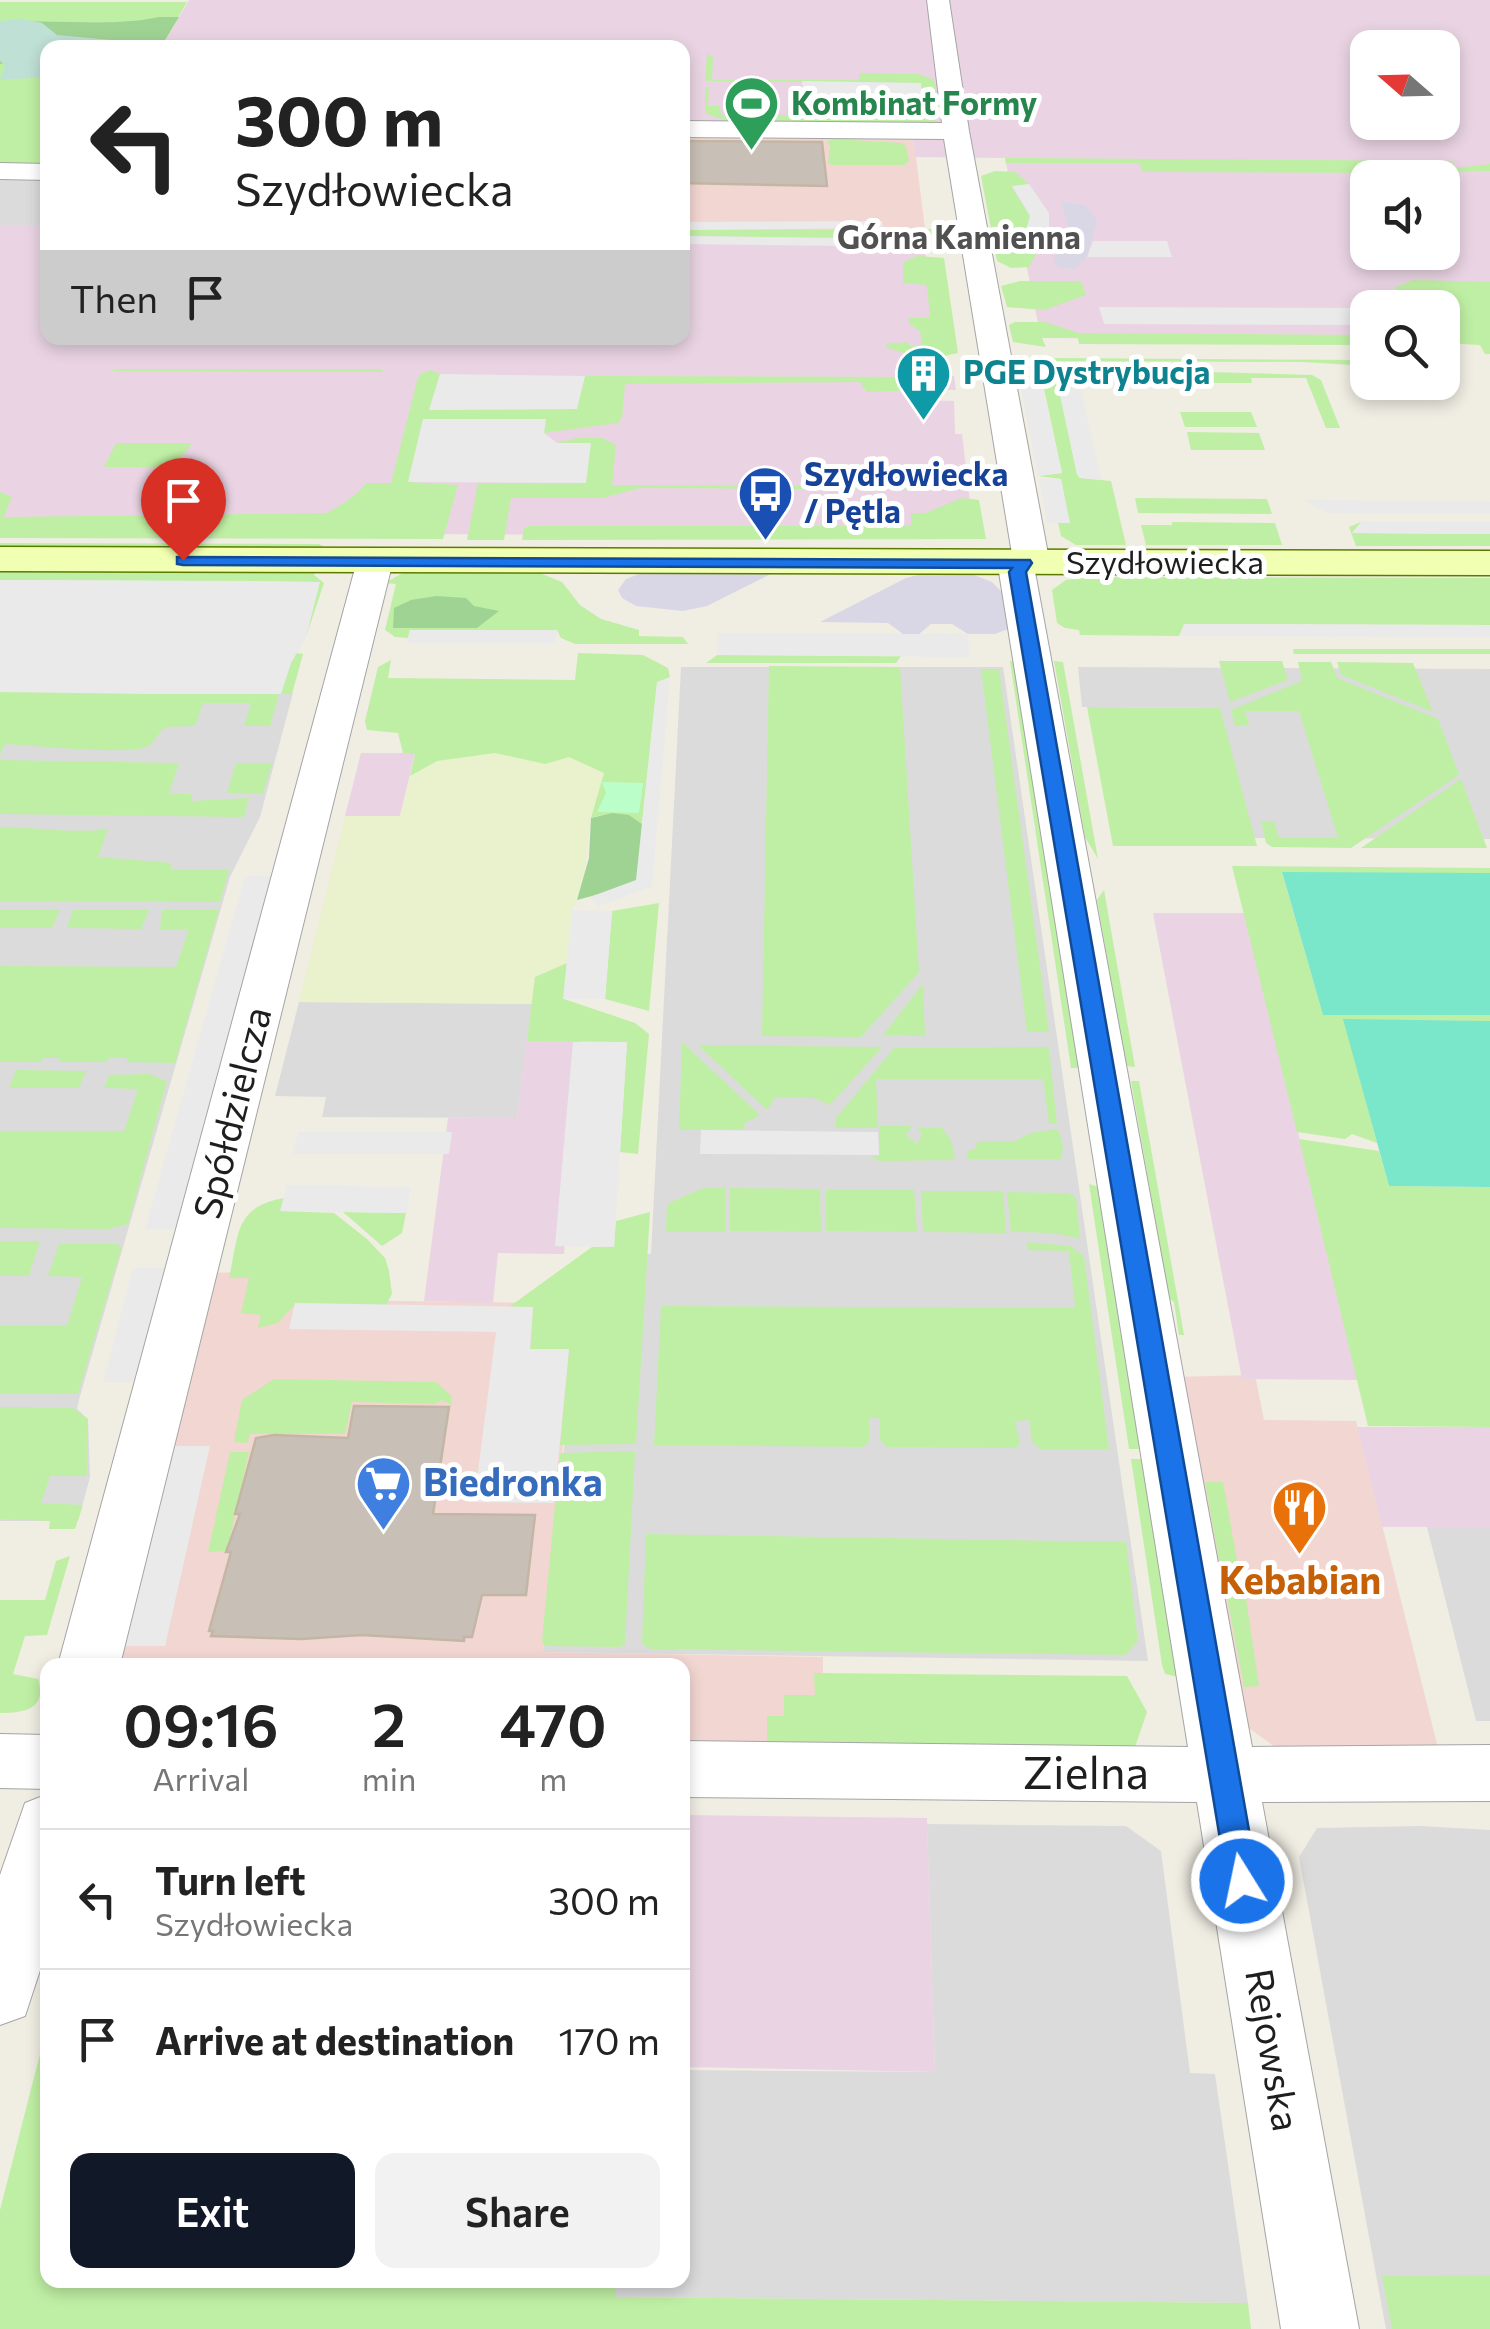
<!DOCTYPE html>
<html lang="en">
<head>
<meta charset="utf-8">
<style>
	body { margin:0; font-family:Commissioner,sans-serif; background:#f2f2f2; color:#222; height:100vh; display:flex; flex-direction:column; font-size:38px; white-space:nowrap }
	* { box-sizing:border-box; margin:0 }
	p { font-size:32px; color:#767676 }
	.icon { flex:none; width:55px; height:55px; fill:none; stroke:currentColor; stroke-width:2; stroke-linecap:round; stroke-linejoin:round }
	.map { position:relative; flex:1; overflow:hidden }
	.drawer { position:absolute; left:40px; top:1658px; width:650px; height:630px; display:flex; flex-direction:column; background:#fff; border-radius:20px; box-shadow:0 5px 15px #0003 }
	.drawer>* { flex:none }
	.hud { position:absolute; left:40px; top:40px; width:650px; height:305px; border-radius:20px; box-shadow:0 5px 15px #0003; background:#fff; color:#222; overflow:hidden }
	.needle { width:65px; rotate:290deg }
	.tools { position:absolute; left:1350px; top:30px; display:grid; gap:20px }
	.tools a { display:grid; place-items:center; width:110px; height:110px; border-radius:20px; background:#fff; box-shadow:0 5px 15px #0003; font-size:50px }
	.pin { position:absolute; display:grid; place-items:center; width:85px; height:85px; color:#fff; margin:-102px -42px; border-radius:50% 50% 50% 0; rotate:-45deg; box-shadow:0 0 10px #0007 }
	.pin .icon { rotate:45deg }
	.me { position:absolute; width:110px; margin:-55px; rotate:350deg; stroke-linejoin:round; filter:drop-shadow(0 0 8px #0008) }
	.turn { display:flex; align-items:center; gap:35px; height:210px; padding:0 30px; font-size:45px }
	.turn .icon { width:130px; height:130px; stroke-width:2.5 }
	.turn b { display:block; font-size:70px; line-height:85px }
	.then { display:flex; align-items:center; height:95px; padding:0 30px; background:#0003; gap:20px; font-size:38px }
	.eta { display:flex; justify-content:space-evenly; align-items:center; height:170px; text-align:center }
	.eta b { font-size:60px; font-weight:600; line-height:70px }
	.primary-button { display:flex; gap:20px; margin-top:auto; padding:20px 30px }
	.primary-button a { flex:1; height:115px; border-radius:20px; background:#111827; color:#fff; font-size:40px; font-weight:600; line-height:115px; text-align:center }
	.primary-button a+a { background:#f2f2f2; color:#222 }
	ul { padding:0; list-style:none }
	li { display:flex; align-items:center; gap:30px; height:140px; padding:0 30px; border-top:2px solid #e0e0e0 }
	li div { flex:1 }
	li b { display:block; font-size:38px }
	li em { font-style:normal }
	.map>svg:first-child { display:block }
	.residential { fill:#dcdbdb }
	.commercial { fill:#f2d6d1 }
	.industrial { fill:#ead4e3; fill-rule:evenodd }
	.farmland { fill:#e9f1cd }
	.grass { fill:#bfefa4 }
	.forest { fill:#9fd394 }
	.wetland { fill:#bfe0d5 }
	.park { fill:#bcfeca }
	.pitch { fill:#7ae6ca }
	.parking { fill:#eaeaea }
	.plaza { fill:#d9d7e6 }
	.building { fill:#c8c0b6; stroke:#c3b6a4; stroke-width:2.5 }
	.lines { fill:none; stroke-linecap:round; stroke-linejoin:round }
	.street-casing { stroke:#a5a5a5; stroke-width:2 }
	.secondary-casing { stroke:#5d7a00; stroke-width:3 }
	.street { fill:#fff; fill-rule:evenodd }
	.secondary { fill:#f1ffb2; fill-rule:evenodd }
	.route { fill:#1a73e8; stroke:#114b97; stroke-width:2.5 }
	.labels { text-anchor:middle; stroke-width:10; stroke-linejoin:round; paint-order:stroke }
	.far-leisure-label { font-size:32px; font-weight:bold; fill:#27864d; stroke:#fff; text-anchor:start }
	.far-neighbourhood-label { font-size:32px; font-weight:bold; fill:#515151; stroke:#fff }
	.far-culture-label { font-size:32px; font-weight:bold; fill:#0d838f; stroke:#fff; text-anchor:start }
	.far-transit-label { font-size:32px; font-weight:bold; fill:#164399; stroke:#fff; text-anchor:start }
	.far-street-label { font-size:32px; fill:#1e1e1e; stroke:#fff }
	.street-label { font-size:38px; fill:#1e1e1e; stroke:#fff }
	.shop-label { font-size:38px; font-weight:bold; fill:#366cbe; stroke:#fff; text-anchor:start }
	.food-label { font-size:38px; font-weight:bold; fill:#c56008; stroke:#fff }
	.near-street-label { font-size:45px; fill:#1e1e1e; stroke:#fff }
</style>
</head>
<body>
<div class="map">
<svg width="1490" height="2329" viewBox="0 0 1490 2329">
	<rect width="100%" height="100%" fill="#f0ede3"/>
	<path class="residential" d="M0 172H47V225H0Z
		M681 667H1003L1148 1661 543 1652 584 1254H651Z
		M1078 667 1490 669V839L1249 838 1220 708 1082 707Z
		M0 692 293 693 260 817 230 877 80 1396 77 1409 88 1419 90 1477 78 1521H0Z
		M299 1002 532 1004 517 1118 322 1117 326 1097 275 1096Z
		M1427 1527H1490V1721H1476Z
		M927 1824 1126 1826 1161 1851 1190 2073 1215 2074 1248 2303 616 2297V2280H682L683 2070 935 2072Z
		M1420 1826 1490 1830V2329H1386L1299 1857 1317 1828Z"/>
	<path class="commercial" d="M682 135 891 136 914 141 925 229 683 231Z
		M255 1272 250 1299 539 1303 573 1345 543 1652 823 1657 822 1766 683 1765 682 1665H95L195 1273Z
		M1255 1375 1264 1420 1356 1421 1440 1756 1278 1749 1243 1724 1171 1377Z"/>
	<path class="industrial" d="M189 0H1490V283H1417L1430 307 1368 308 1367 340 1041 338 1005 158 915 157 914 141 891 136 683 135 682 48H161ZM1368 48H1442V122H1368ZM1368 178H1442V252H1368Z
		M0 225H47L48 338H682L683 231 936 229 938 245 924 246 926 257 940 258 945 358 934 360 935 372 954 376 956 390H916V400L954 401 955 434H962L974 537 413 534 0 525Z
		M361 753H415L400 816H345Z
		M1153 913H1245L1358 1380 1242 1379Z
		M528 1028 582 1029 564 1254 498 1253 493 1303 424 1301 448 1118H517Z
		M1357 1427H1490V1527H1382Z
		M683 1815 927 1818 935 2072 683 2067Z"/>
	<path class="farmland" d="M495 753 545 764 569 756 604 772 589 828 584 884 572 910 567 963 535 977 532 1004 299 1002 345 816H400L410 776 419 768 437 761Z"/>
	<path class="grass" d="M0 2H187L161 47 48 48 47 171 0 169Z
		M707 54 713 57 712 80H859V73L918 74 933 79 937 92 922 94 920 83 705 81Z
		M705 87H709L708 106H720L721 115H787V107H799L800 117H883V111H924V104L939 106V113L935 115 937 124 732 123 705 113Z
		M833 139 902 143 906 146 909 161 904 165H833L828 163 830 146 827 142Z
		M1005 158 1452 161 1456 168 1490 164V171L1434 172 1436 178 1396 177 1393 173 1143 172 1139 163H1006Z
		M995 171 1015 172 1029 184 1012 187 1030 216 1025 237 1044 240 1029 267 1011 268 997 261 981 176Z
		M936 229 938 245 843 246V238L683 236V230Z
		M917 256 944 258 958 353 926 360 888 348 886 344 908 342 909 346H922L920 331 909 324V318H930L927 285 903 283V262Z
		M1414 280 1490 282V354H1485L1480 345 1443 343 1442 308C1423 308 1404 306 1395 287Z
		M1020 281H1081L1086 295 1044 310 1007 307 1001 286Z
		M1015 322H1045L1079 333 1367 335V345L1079 344 1078 338H1042L1046 347 1013 342 1009 325Z
		M1048 358 1367 360 1368 366 1303 362 1049 361Z
		M116 369H381L384 372 111 371Z
		M431 370 440 374 430 410 576 409 585 376 913 377 920 379 921 390 867 392 860 382 625 384 622 418 618 423 544 433 409 482 458 485 443 539 0 538V492L12 497 4 517 327 513C342 504 353 499 366 483H391L417 381 420 374Z
		M1208 372 1312 375 1321 380 1340 428H1326L1306 378H1251L1252 383H1212Z
		M1038 374 1065 375 1078 381 1080 388 1059 390 1077 474 1080 478 1111 481 1126 545H1076L1061 536 1058 523H1069L1061 479 1038 476 1062 473 1043 384H1020L1025 377Z
		M1180 412H1251L1257 427H1185Z
		M1187 432 1259 433 1265 450H1191Z
		M578 438H602L616 445 612 485 898 486 897 474 967 473 969 490 640 488 603 498H511L504 540H467L478 483H585L557 443Z
		M116 443H193L173 467H104Z
		M962 498 979 500 986 539 522 540 524 528 530 526H911V513H925Z
		M1135 498 1267 499 1272 514 1138 513Z
		M1172 522 1275 523 1282 545H1146L1141 525H1172Z
		M1361 522 1353 533 1490 534V546H1356L1349 527Z
		M0 543 319 544 323 546 321 552 0 551Z
		M0 569H316L314 575 324 583 306 637 319 582 0 580Z
		M408 570H532L562 582 580 605 601 619 639 630V636L683 637 688 644H575L561 638 557 630H410L408 638 395 637 385 630 396 584 385 583Z
		M1087 577 1490 578V625L1185 624 1179 636 1080 635 1079 630 1065 628 1057 623 1052 590 1066 580Z
		M1293 649H1490V654H1294Z
		M296 653 303 654 292 694H279L270 726H244L251 703H203L195 726 165 727C159 732 156 740 150 745 137 757 30 745 5 744L0 755V684Z
		M578 653 643 655 668 668 670 677 657 683 642 824C625 812 611 812 591 818L604 773 569 757 545 764 495 753 437 761 410 776 415 754 403 753 398 733 367 730 365 721 378 667 391 660 388 678 575 680Z
		M717 655 901 656 896 663H706Z
		M1010 661H1019L1086 1068H1071Z
		M1054 661 1063 662 1098 859 1085 837Z
		M1219 661H1282L1288 680 1230 702Z
		M1298 662H1331L1337 678 1438 719 1459 775 1351 848 1272 847 1266 843 1261 821H1274L1279 838H1338L1299 711H1245L1249 725 1235 726 1231 710 1302 681Z
		M1337 662 1413 663 1433 712 1341 675Z
		M769 666 900 667 919 972 861 1037 762 1036Z
		M981 669H999L1049 1032H1027Z
		M1087 707 1220 708 1257 846H1113Z
		M0 760 179 763 169 794H191L192 801 249 798 244 817 0 814Z
		M236 763H272L263 794 227 793Z
		M1461 779 1487 848H1361Z
		M0 827C37 827 72 834 108 829L98 857 172 863 170 870H229L220 902 0 901Z
		M1232 866 1490 868V873H1282L1323 1015H1490V1021L1344 1020 1377 1143 1352 1134 1345 1139 1297 1132Z
		M1104 890 1135 1067 1126 1066 1097 900Z
		M659 903 649 1011 605 999 612 911Z
		M0 910H60L52 928H0Z
		M73 910H149L141 929 67 928Z
		M162 910H219L175 1063 127 1062V1058L109 1057 107 1062H60V1058H43L41 1062H0V966L176 967 189 929H160Z
		M567 963 564 999 635 1023 649 1034 638 1154 620 1152 627 1042 527 1041 535 977Z
		M923 984 925 1036 883 1035Z
		M682 1042 760 1115 743 1124 745 1129 679 1130Z
		M698 1045 882 1047 830 1105 814 1098 775 1097 767 1110Z
		M1049 1047 1057 1124H1049L1043 1079H876L878 1128H836V1118L894 1048Z
		M16 1070 86 1071 79 1088H9Z
		M149 1074 167 1081 128 1224 108 1229 0 1228V1131H124L138 1089 104 1088 109 1075Z
		M1131 1081H1139L1184 1335H1179L1174 1302 1169 1298Z
		M879 1126H912L906 1135 917 1144 922 1134 917 1128H942L951 1140 955 1160 880 1161 869 1157 880 1156Z
		M1058 1129 1063 1146 1061 1159H967L968 1151 975 1149 978 1141H1015L1031 1133Z
		M1299 1139 1379 1151 1389 1186 1490 1187V1427L1368 1426Z
		M1089 1184 1099 1187 1147 1449H1129Z
		M703 1188H725V1232H666L667 1204Z
		M730 1188 820 1189 821 1232 730 1231Z
		M826 1190H914L917 1232 826 1231Z
		M921 1191H1003L1006 1233 923 1232Z
		M1007 1192 1067 1193 1076 1197 1080 1239 1054 1233 1011 1232Z
		M284 1198 281 1211 334 1213 367 1239 385 1258 389 1271 392 1294 386 1305 296 1303 278 1323 258 1328 261 1315 241 1313 249 1278H229C239 1235 234 1207 284 1198Z
		M343 1212 406 1213 402 1233 382 1246Z
		M650 1212 636 1444 560 1445 569 1349H530L533 1308 509 1307 592 1247 614 1246 616 1221Z
		M0 1241H40L29 1276H0Z
		M1027 1242 1070 1246 1084 1256 1109 1449H1040L1031 1441 1030 1420 1015 1421 1020 1443 1016 1448 887 1447 880 1440V1418H869V1442L863 1447 654 1445 661 1306 1075 1308 1069 1251 1028 1250Z
		M59 1244H118L121 1249 78 1394 0 1393V1326H67L82 1277 48 1276Z
		M274 1379 436 1382 451 1396 452 1405 442 1400 435 1404 352 1402 345 1434H250L247 1443 234 1442 242 1400Z
		M0 1407 73 1408 88 1419 87 1476H50L41 1503 83 1505 75 1529H49L50 1521 0 1519Z
		M635 1451 625 1644 620 1647 545 1646 542 1641 560 1453Z
		M230 1452H249L227 1551 208 1552Z
		M1131 1459H1149L1183 1678 1165 1674 1162 1665Z
		M1205 1482H1223L1239 1571H1221Z
		M646 1534 1126 1542 1138 1641 1125 1655 650 1649 642 1643Z
		M70 1556 47 1635 25 1636 13 1674 38 1679C47 1709 25 1713 0 1713V1600H45L56 1561Z
		M1227 1597 1246 1598 1259 1686 1244 1687Z
		M814 1673 1127 1676 1147 1712 1135 1747 767 1745V1716H784V1695H815Z
		M40 2054H48V2280H616V2297L1248 2303 1251 2329H0V2210Z
		M1490 2275V2329H1392L1382 2276Z"/>
	<path class="forest" d="M159 17H179L161 47 48 48 22 60 0 64V26L5 23C58 18 107 28 159 17Z
		M436 596 466 598 474 606 499 611 477 628H393L394 608 411 600Z
		M612 813 629 815 642 824 641 883 577 900 589 858 591 818Z"/>
	<path class="wetland" d="M21 19 42 23 57 35 155 44 154 48H48L47 77 0 80 5 65 0 61V21Z"/>
	<path class="park" d="M602 782 643 783 639 813 597 812 606 793Z"/>
	<path class="pitch" d="M1282 872 1490 873V1015H1323Z
		M1343 1019 1490 1021V1187L1389 1186Z"/>
	<path class="parking" d="M802 81 921 83 922 94H803Z
		M882 104H923L925 111H884V118H800L799 107H881Z
		M1029 184 1049 213V230L1044 240 1024 237 1030 216 1012 186Z
		M882 221 883 228 682 230 683 222Z
		M683 236 843 238V246L683 244Z
		M1093 241H1167L1172 257H1087Z
		M1099 307 1367 308V325L1104 324Z
		M440 374 585 376 577 409 429 410Z
		M1020 384H1042L1062 473 1038 476Z
		M1080 387 1099 468 1102 480 1080 478 1077 474 1059 390Z
		M423 419H546L544 433 557 443H591L586 483 408 482Z
		M1039 479H1061L1070 523H1047Z
		M1305 500 1490 502V513H1326Z
		M1361 522H1490V534L1352 533Z
		M0 580 252 581 320 582 306 637 291 663 281 694H154L0 692Z
		M1184 624 1490 625V637L1179 636Z
		M410 630H557L556 643H407Z
		M718 633 968 634 969 657 717 655Z
		M670 677 652 887 598 906 590 897 636 880 657 682Z
		M245 876H294L203 1229H145Z
		M572 910 612 911 605 999H563Z
		M573 1042H627L614 1247 555 1246Z
		M701 1130 878 1132 879 1155 700 1154Z
		M298 1132H452L449 1154H293Z
		M287 1185H288L411 1187 406 1213 280 1211Z
		M133 1268H170L140 1382H103Z
		M295 1303 533 1307 530 1349H569L554 1503 474 1502 496 1332 289 1329Z
		M170 1446H210L165 1646H121Z"/>
	<path class="plaza" d="M1061 201 1085 205 1097 220 1087 257 1075 269 1061 268 1053 263 1068 225Z
		M779 570 707 606 683 611 636 606 622 598 618 590 626 579 647 571Z
		M932 571 969 573 992 582 1002 592 1008 629 995 634H968L952 624H931L919 634H903L888 623 820 622 906 578Z"/>
	<path class="building" d="M682 141 822 142 827 186 682 183Z
		M354 1406 449 1407 433 1514 535 1515 526 1595H482L472 1637H464V1641L362 1635 301 1639 211 1636 213 1631H209L231 1552H226L240 1514H235L256 1438 274 1435 348 1438Z"/>
	<g class="lines">
		<defs>
			<path id="street" d="M927 0H949L969 131 1048 554 1035 572 1252 1747 1490 1745V1801L1262 1802 1359 2329H1281L1197 1802 682 1797V1741L1188 1747 999 572 1012 554 944 139 682 137V121L942 123Z
				M0 163 48 164V180L0 179Z
				M375 550 388 553 393 561 120 1665H58L357 561 362 553Z
				M0 1734 48 1735V1789L0 1788Z
				M48 1794V1946L25 2016 0 2025V1875L25 1803Z"/>
			<path id="secondary" d="M0 547 1490 551V575L0 571Z"/>
		</defs>
		<use href="#street" class="street-casing"/>
		<use href="#secondary" class="secondary-casing"/>
		<use href="#street" class="street"/>
		<use href="#secondary" class="secondary"/>
	</g>
	<path class="route" d="M177 557 1030 560 1032 563 1026 572 1258 1881 1253 1890 1242 1894 1232 1890 1227 1881 1009 572 1012 568 183 565 177 564Z"/>
	<defs>
		<symbol id="stadium-pin" viewBox="-11 -11 22 30"><path d="M0 17L-7.5 6A9.5 9.5 0 1 1 7.5 6Z" fill="#2e9e5b" stroke="#fff"/><path d="M0-5a6.5 5 0 1 0 0 10a6.5 5 0 1 0 0-10ZM-3.5-1.8h7v3.6h-7Z" fill="#fff"/></symbol>
		<symbol id="building-pin" viewBox="-11 -11 22 30"><path d="M0 17L-7.5 6A9.5 9.5 0 1 1 7.5 6Z" fill="#0f9aa8" stroke="#fff"/><path d="M-4-6H4V6H1V3H-1V6H-4ZM-2.5-4.3h1.7v1.8h-1.7ZM.8-4.3h1.7v1.8H.8ZM-2.5-1h1.7V.8h-1.7ZM.8-1h1.7V.8H.8Z" fill="#fff"/></symbol>
		<symbol id="bus-pin" viewBox="-11 -11 22 30"><path d="M0 17L-7.5 6A9.5 9.5 0 1 1 7.5 6Z" fill="#1a4fb4" stroke="#fff"/><path d="M-5-6H5V4H4V6H2V4H-2V6H-4V4H-5ZM-3.5-4V0h7V-4ZM-3.5 1.2v1.5H-2V1.2ZM2 1.2v1.5H3.5V1.2Z" fill="#fff"/></symbol>
		<symbol id="supermarket-pin" viewBox="-11 -11 22 30"><path d="M0 17L-7.5 6A9.5 9.5 0 1 1 7.5 6Z" fill="#3f7fe0" stroke="#fff"/><path d="M-6-5.5h2.5l.6 2H6L4.5 2H-2.5L-4.4-4H-6ZM-1.5 3.2a1.3 1.3 0 1 0 .1 0ZM3 3.2a1.3 1.3 0 1 0 .1 0Z" fill="#fff"/></symbol>
		<symbol id="restaurant-pin" viewBox="-11 -11 22 30"><path d="M0 17L-7.5 6A9.5 9.5 0 1 1 7.5 6Z" fill="#e8710a" stroke="#fff"/><path d="M-5-6h1v4h1v-4h1v4h1v-4h1v5L-1.5 .5V6h-2V.5L-5-1ZM5-6V6H3V1.5H1.5Q1.5-4 5-6Z" fill="#fff"/></symbol>
	</defs>
	<g fill-rule="evenodd">
		<use href="#stadium-pin" x="720" y="72" width="63" height="86"/>
		<use href="#building-pin" x="892" y="342" width="63" height="86"/>
		<use href="#bus-pin" x="734" y="462" width="63" height="86"/>
		<use href="#supermarket-pin" x="352" y="1452" width="63" height="86"/>
		<use href="#restaurant-pin" x="1268" y="1476" width="63" height="86"/>
	</g>
	<g class="labels">
		<g class="far-leisure-label">
			<text x="791" y="115">Kombinat Formy</text>
		</g>
		<g class="far-neighbourhood-label">
			<text x="959" y="249">Górna Kamienna</text>
		</g>
		<g class="far-culture-label">
			<text x="963" y="384">PGE Dystrybucja</text>
		</g>
		<g class="far-transit-label">
			<text x="804" y="486">Szydłowiecka<tspan x="804" dy="37">/ Pętla</tspan></text>
		</g>
		<g class="far-street-label">
			<text x="1165" y="574">Szydłowiecka</text>
		</g>
		<g class="street-label">
			<text transform="translate(233 1113) rotate(-76)" y="13">Spółdzielcza</text>
			<text transform="translate(1272 2050) rotate(80)" y="13">Rejowska</text>
		</g>
		<g class="shop-label">
			<text x="423" y="1496">Biedronka</text>
		</g>
		<g class="food-label">
			<text x="1300" y="1594">Kebabian</text>
		</g>
		<g class="near-street-label">
			<text x="1086" y="1789">Zielna</text>
		</g>
	</g>
</svg>
<div class="tools">
<a><svg class="needle" viewBox="-14 -14 28 28"><path d="M0-13l5 13h-10z" fill="#e53935"/><path d="M0 13l5-13h-10z" fill="#767676"/></svg></a>
<a><svg class="icon" aria-label="sound" viewBox="0 0 24 24"><path d="M4 9h4l5-4v14l-5-4H4zM17 9q2 3 0 6"/></svg></a>
<a><svg class="icon" aria-label="search" viewBox="0 0 24 24"><circle cx="10" cy="10" r="6"/><path d="M15 15l6 6"/></svg></a>
</div>
<div class="pin" style="left:183px;top:560px;background:#d93025"><svg class="icon" aria-label="arrive" viewBox="0 0 24 24"><path d="M6 21V4h12l-3 4 3 4H6"/></svg></div>
<svg class="me" style="left:1242px;top:1881px" viewBox="-20 -20 40 40"><circle r="17" fill="#1a73e8" stroke="#fff" stroke-width="3"/><path d="M0-11L8 9 0 5-8 9z" fill="#fff"/></svg>
<div class="hud">
<div class="turn"><svg class="icon" aria-label="left" viewBox="0 0 24 24"><path d="M17 20v-9H6M10 6l-5 5 5 5"/></svg><div><b>300 m</b>Szydłowiecka</div></div>
<div class="then">Then<svg class="icon" aria-label="arrive" viewBox="0 0 24 24"><path d="M6 21V4h12l-3 4 3 4H6"/></svg></div>
</div>
<section class="drawer">
<div class="eta">
<div><b>09:16</b><p>Arrival</p></div>
<div><b>2</b><p>min</p></div>
<div><b>470</b><p>m</p></div>
</div>
<ul>
<li><svg class="icon" aria-label="left" viewBox="0 0 24 24"><path d="M17 20v-9H6M10 6l-5 5 5 5"/></svg><div><b>Turn left</b><p>Szydłowiecka</p></div><em>300 m</em></li>
<li><svg class="icon" aria-label="arrive" viewBox="0 0 24 24"><path d="M6 21V4h12l-3 4 3 4H6"/></svg><div><b>Arrive at destination</b></div><em>170 m</em></li>
</ul>
<div class="primary-button"><a>Exit</a><a>Share</a></div>
</section>
</div>
</body>
</html>
